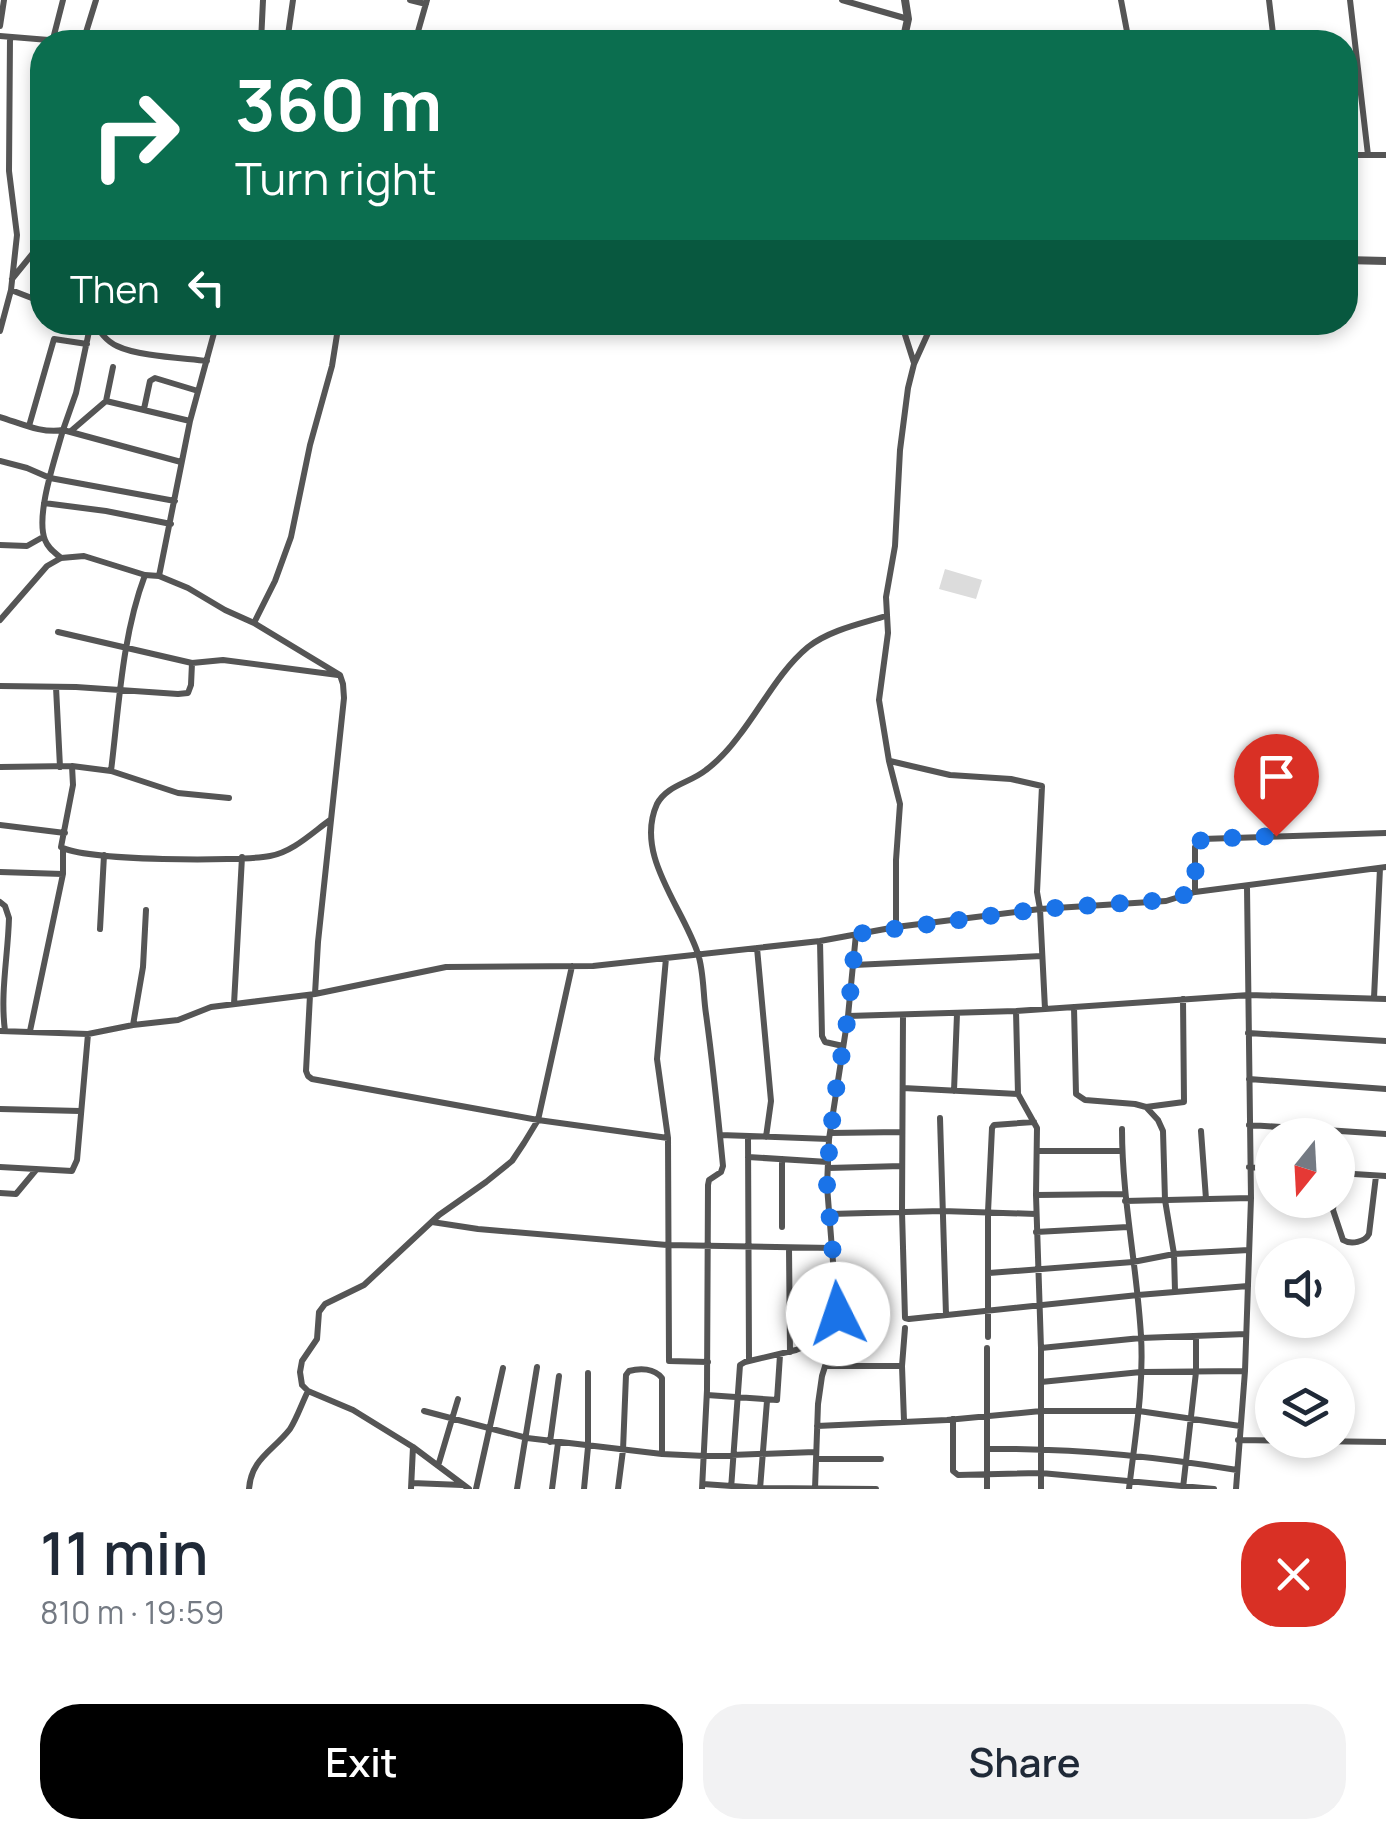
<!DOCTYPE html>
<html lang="en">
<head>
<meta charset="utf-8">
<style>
	body { margin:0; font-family:Manrope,sans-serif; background:#f2f2f3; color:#1f2937; height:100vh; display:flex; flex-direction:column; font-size:38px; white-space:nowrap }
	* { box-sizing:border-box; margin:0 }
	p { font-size:32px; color:#747a83 }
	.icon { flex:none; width:55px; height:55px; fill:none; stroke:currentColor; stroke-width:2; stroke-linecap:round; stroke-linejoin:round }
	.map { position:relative; height:1489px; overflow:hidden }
	.sheet { display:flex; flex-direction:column; background:#fff; flex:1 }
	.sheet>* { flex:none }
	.hud { position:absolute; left:30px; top:30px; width:1328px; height:305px; border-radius:40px; box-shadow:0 5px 15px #0003; background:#0b6e4f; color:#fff; overflow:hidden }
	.needle { width:65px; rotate:198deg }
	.buttons { position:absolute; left:1255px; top:1118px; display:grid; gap:20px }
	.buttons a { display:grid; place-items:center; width:100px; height:100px; border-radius:50%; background:#fff; box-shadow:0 5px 15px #0003; font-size:50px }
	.pin { position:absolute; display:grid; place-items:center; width:85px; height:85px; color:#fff; margin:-102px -42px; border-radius:50% 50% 50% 0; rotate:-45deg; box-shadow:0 0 10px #0007 }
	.pin .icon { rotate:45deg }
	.me { position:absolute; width:110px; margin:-55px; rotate:356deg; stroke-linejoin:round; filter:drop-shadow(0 0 8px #0008) }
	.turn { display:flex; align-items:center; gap:35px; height:210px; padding:0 40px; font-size:45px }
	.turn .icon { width:130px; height:130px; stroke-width:2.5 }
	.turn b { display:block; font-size:70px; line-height:85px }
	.then { display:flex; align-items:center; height:95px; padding:0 40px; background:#0003; gap:20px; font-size:38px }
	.round { display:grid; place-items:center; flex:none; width:105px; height:105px; border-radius:40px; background:#f2f2f3 }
	.overview { display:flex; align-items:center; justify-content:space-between; height:170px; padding:0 40px }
	h1 { font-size:60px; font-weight:600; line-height:75px }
	.cta { display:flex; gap:20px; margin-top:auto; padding:20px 40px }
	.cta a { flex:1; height:115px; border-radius:40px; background:#000; color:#fff; font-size:40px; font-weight:600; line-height:115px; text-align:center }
	.cta a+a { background:#f2f2f3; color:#1f2937 }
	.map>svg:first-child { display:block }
	.green { fill:#dcdcdc }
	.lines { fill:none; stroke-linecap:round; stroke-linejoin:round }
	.minor { stroke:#555; stroke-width:6 }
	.tertiary { stroke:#555; stroke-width:8 }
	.route { stroke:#1a73e8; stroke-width:18; stroke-dasharray:0 32.4 }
</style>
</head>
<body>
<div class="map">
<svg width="1386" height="1489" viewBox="0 0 1386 1489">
	<rect width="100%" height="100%" fill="#fff"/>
	<path class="green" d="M945 569 982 580 976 599 939 589Z"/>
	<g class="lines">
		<path class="minor" d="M410 0 426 4
			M842 0 908 19
			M1121 0 1129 42
			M1269 0 1274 42
			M1350 0 1368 155
			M0 26 4 0
			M0 36 73 42
			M53 39 63 0
			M83 42 96 0
			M261 42 263 0
			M287 42 293 0
			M415 42 427 0
			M1345 155H1386
			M12 279 42 242
			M11 290 42 302
			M91 322 76 393 63 430 181 462
			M94 322C100 332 106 341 117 346 137 356 183 358 207 361
			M901 322 914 363
			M0 331 11 290 17 235 9 171 10 37
			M106 401 113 367
			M144 409 150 381 155 378 198 391
			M0 417C20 423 42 434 63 430 56 456 35 515 45 540 48 548 54 552 61 558
			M29 426 54 339 87 344
			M71 431 106 401 190 421
			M0 461 27 468 50 478 175 501
			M44 503 106 511 171 524
			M0 545 27 546 43 537
			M159 576 190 421 217 322
			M0 620 47 566 61 558 84 556 145 575 159 576 188 588 225 610 254 623 340 675 343 684 344 698 318 942 315 994
			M254 623 275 581 291 537 310 445 332 366 339 322
			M58 632 192 663
			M0 686 76 687 178 694 188 693 191 685 192 663 223 660 338 675
			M56 687 60 767
			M890 761 950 775 1011 779 1042 786 1037 892 1040 909 1045 1009
			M72 766 73 785 61 847C87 861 237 862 270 856 293 852 313 832 330 820
			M0 767 72 766 111 771 178 793 229 798
			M111 771C119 706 122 636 145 575
			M0 825 65 833
			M0 872 63 874
			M1195 892V847L1202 839 1386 833
			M0 902 5 906 9 918C8 956 0 993 5 1031
			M896 927V860L900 804 889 761 879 700 888 633 886 597 895 546 900 450 908 388 914 364 933 322
			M100 929 104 855
			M820 941 822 1036 825 1042 843 1046
			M757 948 771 1101 766 1137
			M666 958 657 1059 668 1138 669 1361 708 1362
			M854 965 1042 956
			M310 995 306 1071 308 1076 312 1079 538 1120 668 1138
			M1374 998 1380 868
			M234 1004 242 857
			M1074 1007 1076 1094 1085 1100 1135 1104 1146 1107 1158 1120 1163 1131 1165 1200 1174 1254 1175 1291
			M1016 1011 1018 1094 1037 1128 1036 1195 1041 1348V1489
			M903 1015 902 1212 905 1318 909 1319 1138 1295 1248 1286
			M848 1016 1016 1011 1249 995 1386 999
			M133 1025 143 967 146 910
			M0 1031 88 1034 133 1025 178 1020 211 1007 315 994 446 967 593 966 820 941 896 927 1040 909 1166 901 1195 892 1386 867
			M30 1031 63 874V849
			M1248 1033 1386 1041
			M1249 1079 1386 1089
			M903 1088 1018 1094
			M954 1091 957 1014
			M1146 1107 1184 1102 1183 999
			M0 1109 80 1111
			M940 1118 946 1315
			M1249 1125 1386 1134
			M1122 1129C1122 1199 1137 1266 1141 1336 1144 1387 1135 1438 1129 1489
			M1201 1131 1206 1199
			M830 1133 902 1132
			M720 1135 829 1139
			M748 1136 749 1361
			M1037 1151H1122
			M748 1157 828 1162
			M782 1159V1227
			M0 1167 72 1171 77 1160 88 1034
			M1249 1167 1272 1169
			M828 1168 902 1166
			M1338 1173 1386 1176
			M0 1193 16 1194 36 1170
			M1036 1195 1125 1194
			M1334 1200 1333 1210 1343 1240C1351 1245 1365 1242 1369 1234L1376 1176
			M1125 1201 1251 1198
			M830 1214 942 1211 1036 1214
			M432 1222 478 1229 667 1245 832 1248
			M1036 1232 1128 1227
			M789 1248 790 1352
			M989 1273 1133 1262 1174 1254 1249 1250
			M988 1337V1212L992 1128 994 1125 1034 1122
			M1041 1348 1141 1338 1246 1334
			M825 1366H902
			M1041 1382 1141 1372 1245 1371
			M707 1395 777 1400 780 1355
			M424 1411 527 1438 662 1454 705 1456 815 1452
			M953 1419V1471L958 1475 1041 1473 1214 1489
			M904 1421 902 1366 905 1328
			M817 1426 947 1420 1041 1411H1139L1240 1426
			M1238 1440 1386 1442
			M550 1442 559 1376
			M987 1449C1071 1448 1153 1456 1237 1470
			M816 1459H881
			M438 1466 458 1399
			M412 1483 462 1485
			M703 1484 760 1488 876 1489
			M1183 1488 1196 1372V1336
			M249 1489C251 1459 273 1451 290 1429 297 1418 302 1403 308 1391
			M411 1489 413 1447
			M469 1489 413 1447 353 1410 308 1391 302 1385 300 1372 302 1361 317 1339 319 1312 325 1304 364 1285 439 1215 486 1182 512 1161 524 1143 538 1120 572 966
			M476 1489 503 1368
			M517 1489 537 1367
			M552 1489 558 1443
			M584 1489 588 1447V1373
			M618 1489 623 1450 626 1375 629 1371C640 1368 654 1368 662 1378V1454
			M702 1489 707 1390 708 1185 709 1180 721 1172 723 1166C718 1115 713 1064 706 1014 703 995 704 972 698 954 683 907 634 855 657 804 667 785 690 783 706 770 718 761 729 749 738 737 761 708 779 671 808 647 830 630 860 624 886 616
			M731 1489 740 1365 745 1362 796 1350 834 1335
			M760 1489 767 1401
			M815 1489 818 1404 822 1376 838 1325 827 1186 829 1139 848 1016 856 934
			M987 1489V1348
			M1236 1489 1245 1371 1251 1198 1247 887"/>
		<path class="tertiary" d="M903 42 908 19 905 0
			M1345 260 1386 261"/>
	</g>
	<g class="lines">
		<path class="route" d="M838 1314 827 1186 828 1162 834 1102 848 1016 856 934 1040 909 1166 900 1195 892 1196 846 1202 839 1276 836"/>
	</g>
</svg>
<div class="buttons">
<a><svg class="needle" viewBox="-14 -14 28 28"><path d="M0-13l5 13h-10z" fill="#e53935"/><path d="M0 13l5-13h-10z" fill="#747a83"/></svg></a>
<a><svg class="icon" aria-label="sound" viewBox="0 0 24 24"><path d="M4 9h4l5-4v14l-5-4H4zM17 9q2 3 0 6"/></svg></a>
<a><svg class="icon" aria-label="layers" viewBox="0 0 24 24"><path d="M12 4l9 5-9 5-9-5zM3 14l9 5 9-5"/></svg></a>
</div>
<div class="pin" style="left:1276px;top:836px;background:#d93025"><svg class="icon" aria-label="arrive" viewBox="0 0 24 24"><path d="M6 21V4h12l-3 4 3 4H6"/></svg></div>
<svg class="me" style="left:838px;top:1314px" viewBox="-20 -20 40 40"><circle r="19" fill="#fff"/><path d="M0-13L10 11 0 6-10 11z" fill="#1a73e8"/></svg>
<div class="hud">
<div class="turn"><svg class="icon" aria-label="right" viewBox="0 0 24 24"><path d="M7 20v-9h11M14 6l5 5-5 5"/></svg><div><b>360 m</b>Turn right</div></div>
<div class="then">Then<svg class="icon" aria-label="left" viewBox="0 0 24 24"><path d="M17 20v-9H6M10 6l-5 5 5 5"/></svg></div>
</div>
</div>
<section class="sheet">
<div class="overview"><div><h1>11 min</h1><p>810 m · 19:59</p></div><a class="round" style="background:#d93025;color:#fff"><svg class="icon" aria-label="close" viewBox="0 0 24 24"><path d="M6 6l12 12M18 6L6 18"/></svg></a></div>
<div class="cta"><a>Exit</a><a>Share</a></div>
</section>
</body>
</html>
